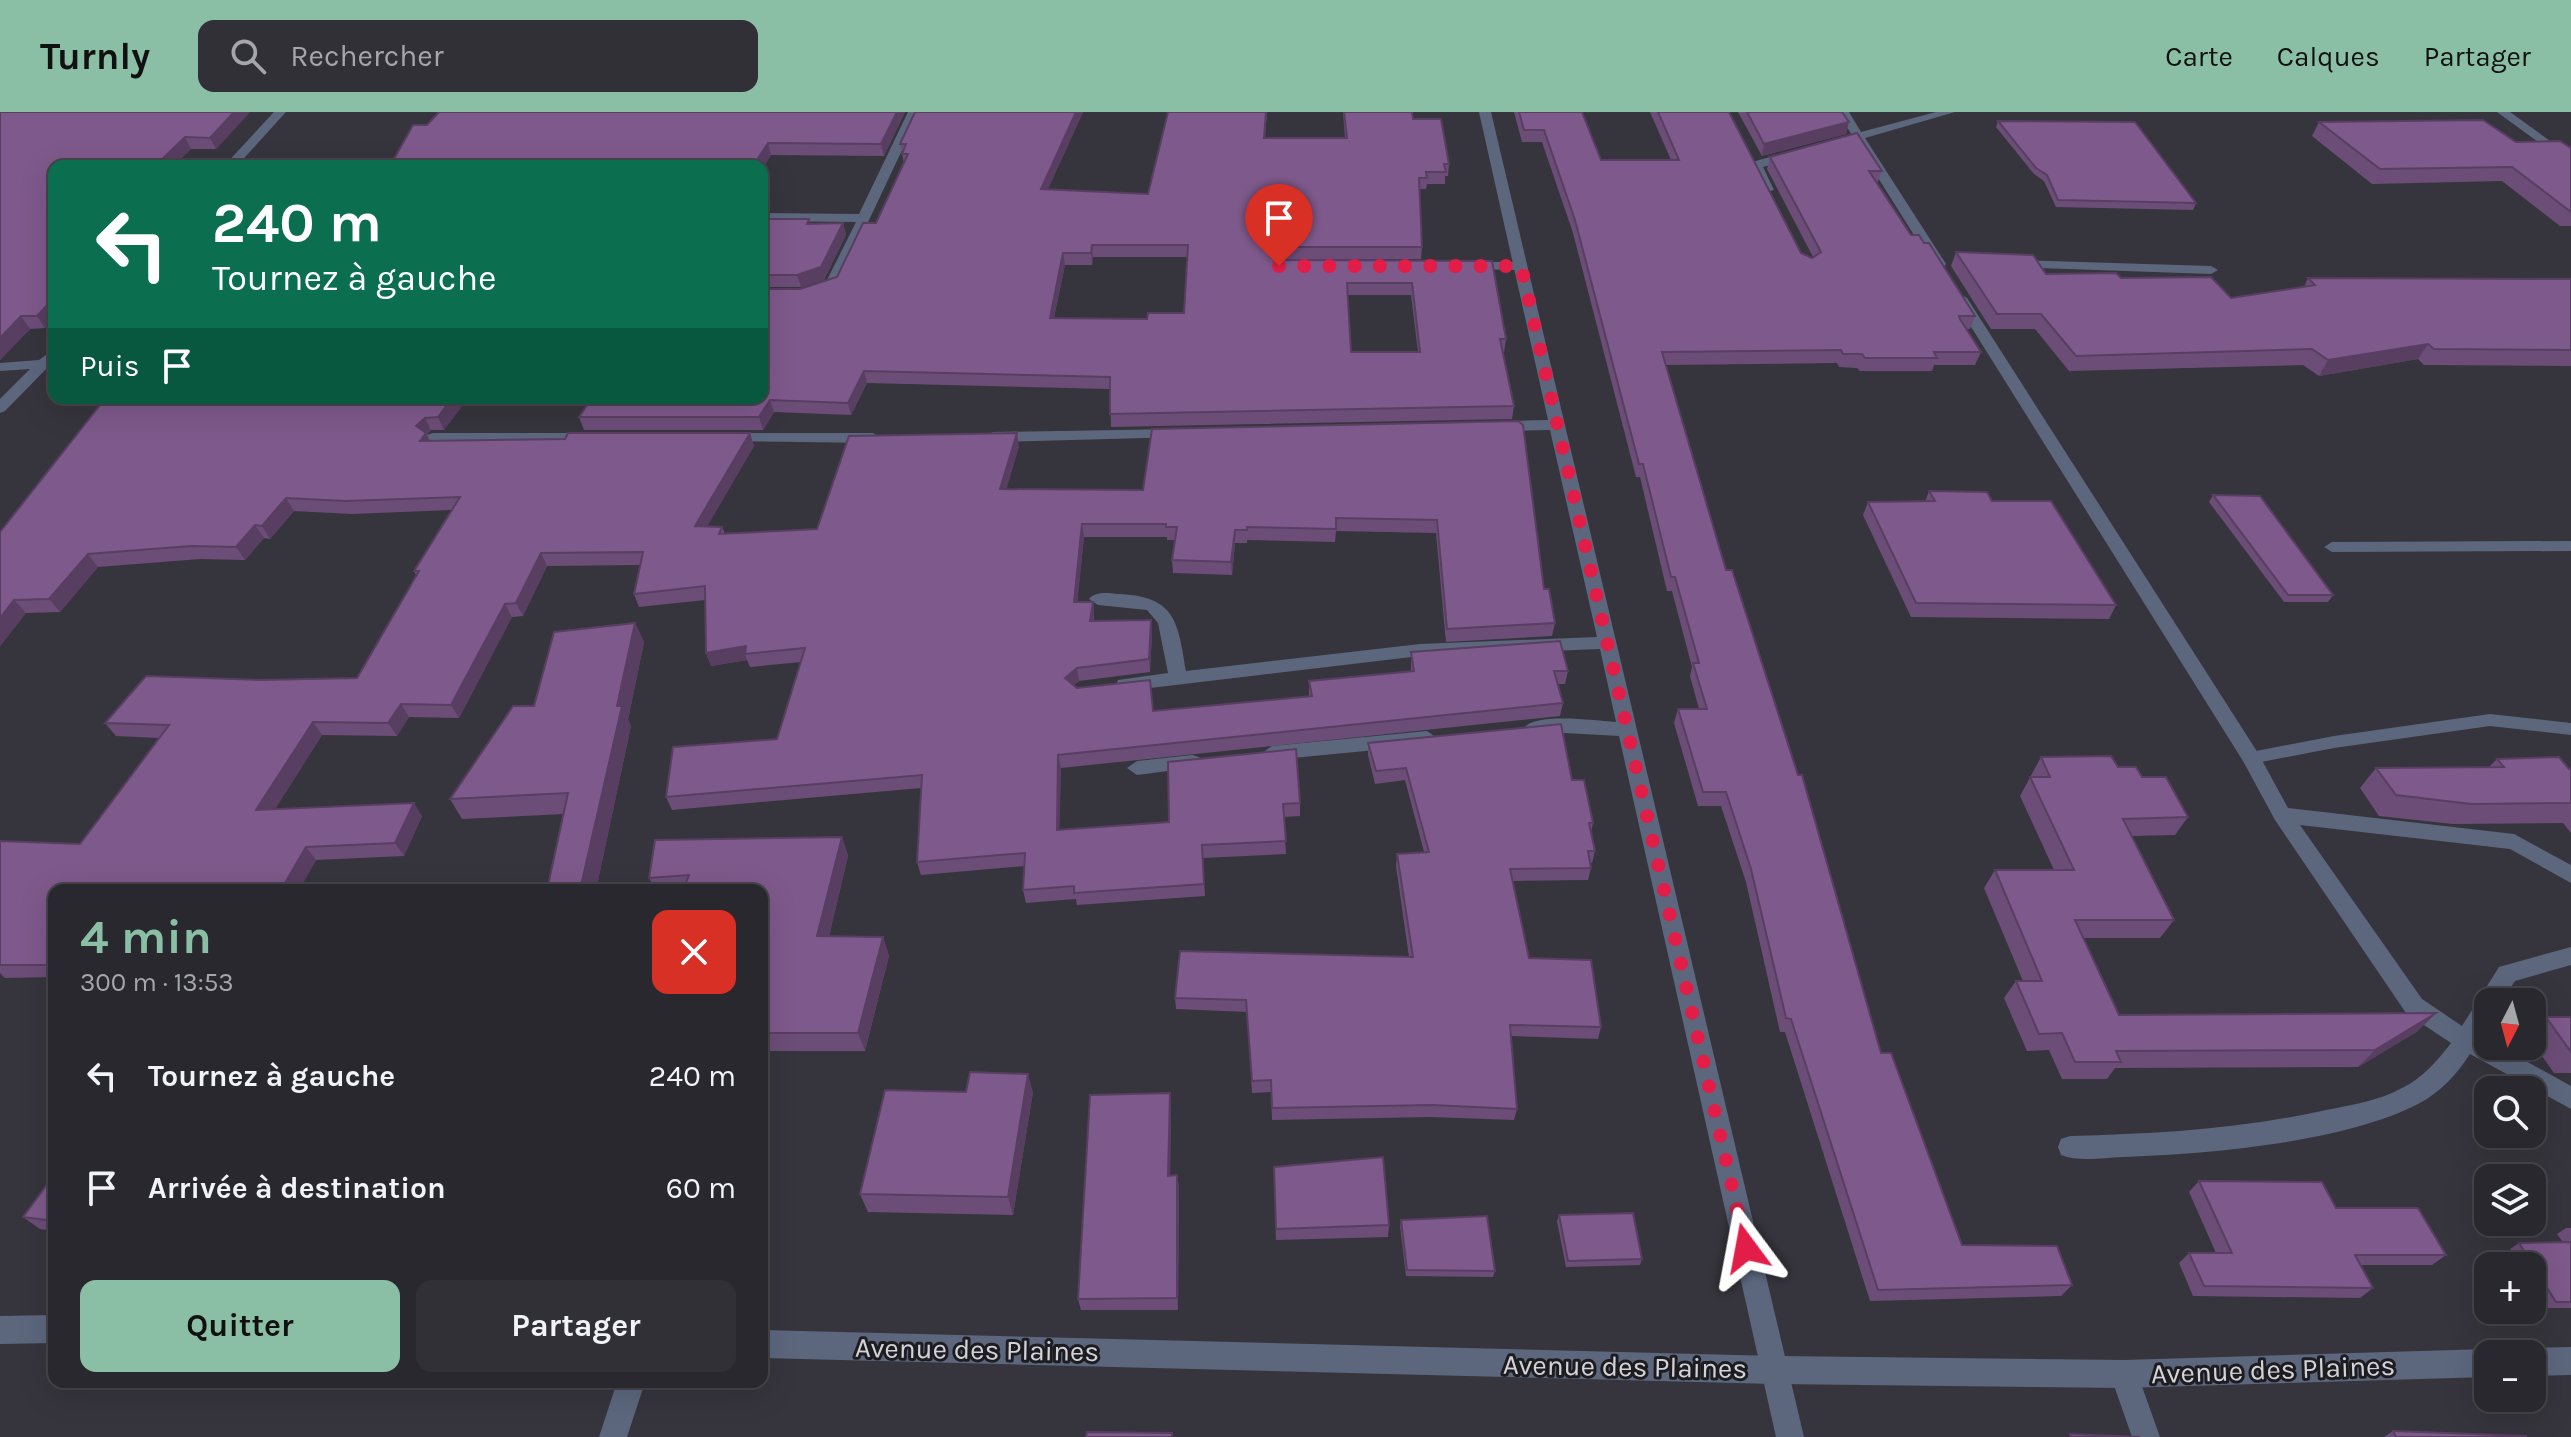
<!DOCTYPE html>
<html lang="fr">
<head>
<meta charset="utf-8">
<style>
	body { margin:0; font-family:Karla,sans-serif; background:#303036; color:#f1f3f6; height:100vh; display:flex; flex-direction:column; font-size:30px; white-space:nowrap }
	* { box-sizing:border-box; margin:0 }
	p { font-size:26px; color:#a5a6aa }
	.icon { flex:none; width:44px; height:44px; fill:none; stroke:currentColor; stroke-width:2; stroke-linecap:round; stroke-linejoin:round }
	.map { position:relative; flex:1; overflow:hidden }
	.side { position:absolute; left:48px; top:772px; width:720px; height:504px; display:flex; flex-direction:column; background:#28282e; border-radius:16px; box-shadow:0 8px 32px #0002,0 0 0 2px #44444a }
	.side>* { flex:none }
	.guide { position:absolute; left:48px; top:48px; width:720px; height:244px; border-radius:16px; box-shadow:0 8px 32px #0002,0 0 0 2px #44444a; background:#0b6e4f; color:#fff; overflow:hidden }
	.needle { width:52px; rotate:186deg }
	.tools { position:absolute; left:2474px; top:876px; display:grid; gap:16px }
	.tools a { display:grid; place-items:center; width:72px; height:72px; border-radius:16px; background:#28282e; box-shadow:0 8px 32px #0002,0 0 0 2px #44444a; font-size:40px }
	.pin { position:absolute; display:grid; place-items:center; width:68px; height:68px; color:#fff; margin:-82px -34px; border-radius:50% 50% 50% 0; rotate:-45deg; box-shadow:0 0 8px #0007 }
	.pin .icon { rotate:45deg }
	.me { position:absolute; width:88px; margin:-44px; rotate:347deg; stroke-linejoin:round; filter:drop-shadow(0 0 6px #0008) }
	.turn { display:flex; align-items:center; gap:28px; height:168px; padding:0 32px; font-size:36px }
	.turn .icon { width:104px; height:104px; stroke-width:2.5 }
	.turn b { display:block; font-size:56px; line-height:68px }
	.then { display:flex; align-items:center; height:76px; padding:0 32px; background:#0003; gap:16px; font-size:30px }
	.round { display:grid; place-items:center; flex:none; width:84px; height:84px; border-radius:16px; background:#303036 }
	.headline { display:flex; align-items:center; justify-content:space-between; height:136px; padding:0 32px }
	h1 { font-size:48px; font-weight:700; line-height:60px; color:#8abfa5 }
	.action { display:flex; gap:16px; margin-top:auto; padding:16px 32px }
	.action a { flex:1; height:92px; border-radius:16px; background:#8abfa5; color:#111; font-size:32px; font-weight:700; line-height:92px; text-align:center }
	.action a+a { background:#303036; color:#f1f3f6 }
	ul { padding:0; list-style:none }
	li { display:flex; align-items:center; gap:24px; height:112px; padding:0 32px }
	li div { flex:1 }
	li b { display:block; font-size:30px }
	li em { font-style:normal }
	header { display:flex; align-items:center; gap:48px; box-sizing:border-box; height:112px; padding:0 40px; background:#8abfa5; color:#111 }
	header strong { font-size:38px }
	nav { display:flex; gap:44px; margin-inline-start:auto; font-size:28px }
	.search { width:560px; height:72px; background:#303036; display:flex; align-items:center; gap:20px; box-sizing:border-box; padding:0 28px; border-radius:16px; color:#a5a6aa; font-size:30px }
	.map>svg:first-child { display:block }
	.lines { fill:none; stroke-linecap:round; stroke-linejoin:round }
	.service { fill:#5c677e; fill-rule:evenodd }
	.minor { fill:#5c677e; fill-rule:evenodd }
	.tertiary { fill:#5c677e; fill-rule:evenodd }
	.wall { fill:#6c4d78; fill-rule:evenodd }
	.shaded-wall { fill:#583e61 }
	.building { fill:#7e598b; stroke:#583e61; stroke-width:2; fill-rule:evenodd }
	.route { stroke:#e11d48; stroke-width:14; stroke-dasharray:0 25.2 }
	.labels { text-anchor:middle; stroke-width:6; stroke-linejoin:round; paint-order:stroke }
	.near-street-label { font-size:28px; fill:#d3d2d7; stroke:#1d1d21 }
</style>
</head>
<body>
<header>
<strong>Turnly</strong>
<div class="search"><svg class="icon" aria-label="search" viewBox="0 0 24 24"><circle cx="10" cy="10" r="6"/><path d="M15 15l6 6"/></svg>Rechercher</div>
<nav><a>Carte</a><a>Calques</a><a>Partager</a></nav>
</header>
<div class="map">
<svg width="2571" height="1325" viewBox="0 0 2571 1325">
	<rect width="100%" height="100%" fill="#36353d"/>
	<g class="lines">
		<path class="service" d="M1467 150H1521L1527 154 1521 158 1463 157 1461 154Z
			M2571 429V439L2332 440 2324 435 2332 430Z
			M2490 602 2571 611V623L2490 614 2334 636 2251 652 2242 646 2251 640 2334 624Z"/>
		<path class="minor" d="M274 0H286L237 54H224Z
			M908 0H920L837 176 802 186H762V178H801L826 170 856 110 762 109V101L859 102Z
			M1479 0H1491L1804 1325H1776L1619 624 1565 621 1534 623 1524 616C1536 600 1596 609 1616 610L1600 537 1420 544 1125 579 1116 573 1118 568 1168 561 1158 511 1147 498 1098 493 1089 487C1096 479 1107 481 1118 482 1176 484 1178 510 1186 559L1420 532 1597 525 1550 318 1497 319 1489 314 1497 309 1548 308Z
			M1837 0H1849L1861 20 1936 0H1955L1865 26 1946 152 1944 155H1934L1855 29 1849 31 1843 27 1852 23Z
			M2497 0H2510L2571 44V54Z
			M1795 38 1799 39V45L1763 55 1774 78 1764 81 1750 53 1752 50Z
			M2015 148 2211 154 2218 158 2211 162 2010 155V149Z
			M1960 182 1967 186 2258 641 2288 696 2514 722 2571 753V771L2510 737 2300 713 2422 887 2462 914 2499 855 2571 835V853L2515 869 2501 890H2488V912L2481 924 2488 928V934H2499L2571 974V997L2470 942C2457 962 2440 981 2418 992 2342 1031 2207 1042 2122 1045 2103 1046 2079 1050 2061 1043L2058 1035 2061 1027 2070 1024C2156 1022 2241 1017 2326 998 2351 993 2379 989 2402 976 2423 966 2437 949 2451 931L2406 901 2275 708 2243 649 1953 186Z
			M54 237V249L5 299 0 301V287L30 257 0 259V251L39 248Z
			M1177 317 1185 322 1182 325 993 330 985 325 993 320Z
			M433 321H593L601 326 593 331 427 329V323Z
			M725 321H873L881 326 873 331 719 329 717 326Z
			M1427 619 1437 626 1427 633 1272 648 1262 641 1272 634Z
			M1192 643 1199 645 1202 650 1199 655 1137 663 1127 656 1137 649Z
			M2124 1248 2134 1252 2160 1325H2132L2110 1262 2114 1252Z
			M617 1270H645L627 1325H599Z"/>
		<path class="tertiary" d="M54 1203V1231L0 1232V1204Z
			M762 1218 1775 1244 2124 1248 2488 1237 2498 1242H2488V1265L2124 1276 1775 1272 762 1246Z
			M2571 1235V1263L2532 1264V1242H2521L2532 1236Z"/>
	</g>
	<path class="wall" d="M0 0H250L216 37H191L173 54H54L45 216 30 217 0 248Z
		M439 0H905L884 44 771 43 762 57V54L427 13Z
		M916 0H1083L1048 77 1148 82 1168 0H1267L1265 26H1345L1343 0H1412L1413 7 1449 52 1448 64H1445V72H1427L1426 77H1419L1422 135 1421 147 1278 148 1492 149 1506 227 1504 240H1502L1514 294 1512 307 1111 315 1110 277 867 271 851 303 774 300 763 318H584L579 305 800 177 837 165 876 111 904 52 900 32ZM1093 145H1187L1184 201 1147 207 1054 206 1065 153H1092ZM1348 183H1411L1418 240H1351Z
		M1514 0H1582L1601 48H1671L1650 0H1729L1801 141 1812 146 1813 145 1767 57 1770 45 1882 59 1877 72 1911 123 1975 204 1970 217H1966L1981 240 1975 253H1934L1932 259H1860L1857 256 1839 255 1837 251 1665 253 1726 458 1881 941 1962 1133 2072 1173 2061 1184 1870 1189 1785 920H1780L1746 770 1721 694H1698L1674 611 1678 597H1699L1690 564 1692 555 1672 479H1667L1640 365H1636L1573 121 1542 30H1522Z
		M1738 0H1842L1849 10 1846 22 1762 44Z
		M1998 9 2196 91 2193 98 2056 95 2044 69 2034 62 1996 15Z
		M2319 10 2571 36V114H2560L2502 69 2372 72 2312 24Z
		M762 107 810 112 843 111 846 123 824 168 801 175H762Z
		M1956 140 2046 162 2121 166 2231 186 2304 175 2308 166 2571 167V254L2424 253 2418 247 2319 264 2303 253 2069 259 2035 217H1991L1951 154Z
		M468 286 444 318H431L427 323 430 329 565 327 750 321 754 334 707 414 722 415 725 422 817 417 1019 334 1006 377 1143 378 1518 309 1544 477 1555 511 1552 524 1446 530 1436 421 1336 419 1335 430 1247 428V431H1235L1232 463 1173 461 1172 448 1175 428H1167V425H1084L1077 490H1093L1094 503V509L1152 521 1150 560 1079 569 1074 573 1077 576 1153 599 1309 584V569L1411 559V540L1568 559 1565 572H1558L1563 591 1560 604 1061 656 1059 718 1169 710 1168 650 1300 691V704L1284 705 1286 742 1203 746 1205 784 1077 793 1076 787 1026 791 1023 778 1024 754 921 763 917 750 921 676 672 698 666 685 777 627 801 550 750 555 747 548 711 554 706 541 705 488 639 495 634 482 640 453 547 454 523 504 512 505 459 606 409 605 397 624 322 623 275 697 422 704 404 744 316 748 299 778H54V865L5 866 0 861V729L80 732 159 626 116 624 105 611 260 568 357 566 416 463 414 459 452 398 352 402 294 399 270 427 264 426 245 448 200 447 98 455 60 500 26 501 0 534V420Z
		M1929 379 1992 389 2116 493 2109 507 1911 505 1863 403 1868 390H1925Z
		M2213 383 2333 483 2328 490H2284L2209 390Z
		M635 511 644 530 628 608 631 614 596 778H547L564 702 462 707 450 687 534 594Z
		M1368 631 1572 668 1593 711 1591 720 1595 739 1592 751H1590L1591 756 1588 768 1512 769 1529 846 1601 915 1598 927 1511 924 1517 997 1514 1008 1430 1005 1272 1008 1271 980 1252 981 1247 900 1176 897 1175 886 1409 845 1396 754 1397 742 1424 740 1405 668 1375 672 1368 643Z
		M2041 645 2118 655 2142 665 2188 705 2175 723 2132 724 2174 808 2160 826H2083L2119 903 2418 919 2358 955 2115 956 2107 967H2062L2049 938 2027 939 2004 886 2016 869H2023L1984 776 1995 758H2054L2020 684Z
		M2497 647 2571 657V721L2563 711 2453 712 2379 704 2360 676 2376 656 2489 655Z
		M842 725 848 744 829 824 883 825 889 844 865 939H763L762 942V778H656L649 766Z
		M2546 905H2571V961H2554L2532 930V917Z
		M966 980H1033L1013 1103 868 1100 860 1082Z
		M1171 993 1170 1064 1177 1063 1179 1076 1178 1198H1081L1078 1187Z
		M1274 1055 1389 1113 1388 1125 1276 1128Z
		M54 1063V1119L40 1117 23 1105Z
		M2199 1069 2336 1096 2446 1143 2432 1153H2360L2373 1176 2360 1186 2193 1184 2179 1151 2189 1141H2216L2189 1080Z
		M1559 1103 1642 1147 1640 1153 1566 1155 1557 1109Z
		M1401 1108 1495 1159 1493 1165 1406 1164 1400 1114Z
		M2566 1116H2571V1196H2547L2532 1172V1154H2521L2510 1137 2519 1131 2563 1130 2557 1122Z
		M2393 1319 2526 1325H2384Z"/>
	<path class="shaded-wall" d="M234 0H250L216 37 210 26Z
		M897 0H905L884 44 881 32Z
		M1076 0H1083L1043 88 1041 77Z
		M1849 10 1846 22 1762 44 1764 32Z
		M185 25 191 37 173 54H155Z
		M768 31 771 43 762 57V54H753Z
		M843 111 846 123 824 168 801 175 797 163Z
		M1092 133 1093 145 1092 153 1091 141Z
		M1279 135V147L1270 156V144Z
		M1063 141 1065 153 1051 218 1050 206Z
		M54 186V207L45 216 37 204Z
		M21 204 30 217 0 248V226Z
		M2428 232 2418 247 2319 264 2328 248Z
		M864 259 867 271 851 303 848 291Z
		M452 286H468L444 318 438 305Z
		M770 288 774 300 763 318 759 305Z
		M425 306 431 318 427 323 432 334 427 341 416 314Z
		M750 321 754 334 700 427 695 414Z
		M1017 321 1019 334 1003 390 1000 377Z
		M286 386 294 399 270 427 262 414Z
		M1082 412 1084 425 1076 503 1074 490Z
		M255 413 264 426 245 448 236 435Z
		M1235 418V431L1232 463 1231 450Z
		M541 441 547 454 523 504 516 491Z
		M88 442 98 455 60 500 49 487Z
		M14 488 26 501 0 534V506Z
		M1093 490 1094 503 1092 522 1090 509Z
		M505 492 512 505 459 606 451 593Z
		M1151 508 1152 521 1150 560 1149 547Z
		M635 511 644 530 628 608 631 614 596 778H580Z
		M746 534 745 542 747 548 711 554 706 541Z
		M1077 556 1079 569 1067 579 1065 566Z
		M401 592 409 605 397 624 388 611Z
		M313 610 322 623 266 711 256 698Z
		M1058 643 1061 656 1059 731 1057 718Z
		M414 691 422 704 404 744 395 731Z
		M842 725 848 744 825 843 817 824Z
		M306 735 316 748 299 778H281Z
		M883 825 889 844 865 939 858 921Z
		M2436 901 2418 919 2358 955 2375 938Z
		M1028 962 1033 980 1013 1103 1008 1085Z
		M1170 981 1171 993 1170 1076 1168 1064Z
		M1177 1063 1179 1076 1178 1198 1177 1186Z"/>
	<path class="building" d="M0 0H234L210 26 185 25 155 54H54V186L37 204H21L0 226Z
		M439 0H897L881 32 768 31 753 54H390L413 13H427Z
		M915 0H1076L1041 77 1148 82 1168 0H1266L1264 26H1347L1344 0H1412L1413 7H1441L1449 52H1444L1446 60H1426L1427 66H1419L1422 135H1279L1270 144 1275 148 1492 149 1506 227H1500L1514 294 1110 302V265L864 259 848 291 770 288 759 305H579L592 286H762V177H800L837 165 863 111H876L908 42H902L906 32H900ZM1092 133H1188L1184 201H1148L1147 207 1050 206 1063 141H1091ZM1347 171H1412L1420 240H1351Z
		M1519 0H1582L1601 48H1679L1658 0H1729L1801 141 1812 146 1821 140 1770 45 1857 21 1882 59H1869L1911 123H1919L1924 131H1929L1975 204H1959L1960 207 1981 240H1934L1937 246H1865L1862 242H1843L1841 238 1662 240 1726 458H1732L1798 663H1802L1881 941H1891L1962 1133 2057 1134 2072 1173 1878 1178 1791 907 1786 906 1751 757 1726 680H1703L1678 597H1707L1693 551H1699L1675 465H1671L1643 352H1639L1575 108 1544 18H1524Z
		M1747 0H1842L1849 10 1764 32Z
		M2483 8 2516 30 2560 29 2571 36V100L2512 55 2380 57 2319 10Z
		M1998 9 2135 10 2196 91 2058 88 2047 63 2036 56Z
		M762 107H809L807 112 843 111 821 155 797 163H762Z
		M1956 140 2033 143 2046 162 2116 161 2121 166 2211 165 2231 186 2315 173 2308 166 2571 167V238L2434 237 2428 232 2328 248 2312 237 2076 244 2041 202H1997Z
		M123 286H452L438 305 425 306 416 314 426 321 420 329 565 327 568 321H750L695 414 722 415 719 422 817 417 849 324 1017 321 1000 377 1143 378 1152 317 1518 309 1523 313 1544 477H1549L1555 511 1447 517 1437 408 1336 406V417L1247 415V418H1235L1231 450 1172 448 1177 415H1166V412H1082L1074 490H1093L1090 509 1151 508 1149 547 1077 556 1065 566 1077 576 1150 568 1153 599 1312 584 1309 569 1414 559 1411 540 1560 529 1568 559H1554L1563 591 1058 643 1057 718 1169 710 1168 650 1296 637 1300 691 1283 692 1286 729 1202 733 1204 772 1074 781V774L1023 778 1025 741 917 750 922 663 666 685 673 635 777 627 805 536 745 542 746 534 706 541 705 474 634 482 643 440 541 441 516 491 505 492 451 593 401 592 388 611 313 610 256 698 414 691 395 731 306 735 281 778H54V853H0V729L80 732 169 613 105 611 146 564 260 568 357 566 419 459H414L460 385 345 389 286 386 262 414 255 413 236 435 191 434 88 442 49 487 14 488 0 506V420L104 288Z
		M1929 379 1987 380 1992 389H2051L2116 493 1916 491 1868 390 1935 389Z
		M2213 383 2260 384 2333 483H2288Z
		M635 511 617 594H622L580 778H547L568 681 450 687 513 594H534L554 520Z
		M1561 612 1572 668H1584L1593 711H1589L1595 739H1588L1591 756 1510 757 1529 846 1591 848 1601 915 1510 913 1517 997 1432 993 1272 996 1271 968 1252 969 1246 888 1175 886 1180 839 1413 845 1397 742 1429 740 1406 656 1376 659 1368 631Z
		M2111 644 2118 655H2136L2142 665H2166L2188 705 2123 707 2174 808H2075L2119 903 2436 901 2375 938 2116 939 2121 950H2075L2062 921 2039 922 2016 869H2042L1995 758H2074L2030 665H2050L2041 645Z
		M2559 645 2569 657H2571V691L2471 692 2396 683 2376 656 2504 655 2497 647Z
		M842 725 817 824 883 825 858 921H762V778H683L689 763 649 766 655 728Z
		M2546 905H2571V940Z
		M970 960 1028 962 1008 1085 860 1082 885 978 966 980Z
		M1170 981 1168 1064 1177 1063V1186L1078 1187 1090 983Z
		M1383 1045 1389 1113 1276 1117 1274 1055Z
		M54 1063V1109L23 1105Z
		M2199 1069 2322 1070 2336 1096H2418L2446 1143H2355L2373 1176 2204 1174 2189 1141H2232Z
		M1633 1101 1642 1147 1568 1149 1559 1103Z
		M1487 1104 1495 1159 1407 1158 1401 1108Z
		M2571 1130V1190H2556L2519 1131Z
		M2393 1319 2526 1324V1325H2396Z
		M1087 1320 1172 1321V1325H1086Z
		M2070 1322 2140 1325H2071Z"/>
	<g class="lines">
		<path class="route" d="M1279 154H1521L1746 1136"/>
	</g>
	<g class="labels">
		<g class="near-street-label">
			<text transform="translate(977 1237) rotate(1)" y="10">Avenue des Plaines</text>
			<text transform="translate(1625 1254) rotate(1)" y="10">Avenue des Plaines</text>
			<text transform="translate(2273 1257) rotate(-2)" y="10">Avenue des Plaines</text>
		</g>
	</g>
</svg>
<div class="tools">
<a><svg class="needle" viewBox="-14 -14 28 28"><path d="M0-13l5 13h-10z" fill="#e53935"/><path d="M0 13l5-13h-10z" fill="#a5a6aa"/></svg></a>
<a><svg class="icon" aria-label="search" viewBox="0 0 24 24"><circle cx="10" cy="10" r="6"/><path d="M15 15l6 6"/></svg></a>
<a><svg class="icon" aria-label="layers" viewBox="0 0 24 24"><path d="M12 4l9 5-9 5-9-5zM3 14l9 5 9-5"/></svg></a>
<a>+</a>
<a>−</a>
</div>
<div class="pin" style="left:1279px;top:154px;background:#d93025"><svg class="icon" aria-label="arrive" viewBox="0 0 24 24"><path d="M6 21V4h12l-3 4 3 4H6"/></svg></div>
<svg class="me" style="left:1746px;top:1136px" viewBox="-20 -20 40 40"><path d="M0-17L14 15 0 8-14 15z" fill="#e11d48" stroke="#fff" stroke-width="4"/></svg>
<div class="guide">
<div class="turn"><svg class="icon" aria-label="left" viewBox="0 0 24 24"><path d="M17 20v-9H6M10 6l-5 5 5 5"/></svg><div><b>240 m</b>Tournez à gauche</div></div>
<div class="then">Puis<svg class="icon" aria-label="arrive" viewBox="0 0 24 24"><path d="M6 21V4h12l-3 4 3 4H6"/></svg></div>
</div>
<section class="side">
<div class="headline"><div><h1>4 min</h1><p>300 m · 13:53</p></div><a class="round" style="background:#d93025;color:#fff"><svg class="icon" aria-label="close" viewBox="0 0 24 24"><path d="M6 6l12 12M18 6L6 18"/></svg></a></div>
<ul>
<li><svg class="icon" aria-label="left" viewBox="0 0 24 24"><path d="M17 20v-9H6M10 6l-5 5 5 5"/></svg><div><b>Tournez à gauche</b></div><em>240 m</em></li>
<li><svg class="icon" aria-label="arrive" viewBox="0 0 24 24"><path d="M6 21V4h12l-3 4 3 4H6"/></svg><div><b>Arrivée à destination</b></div><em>60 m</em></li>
</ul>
<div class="action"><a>Quitter</a><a>Partager</a></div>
</section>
</div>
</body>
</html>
